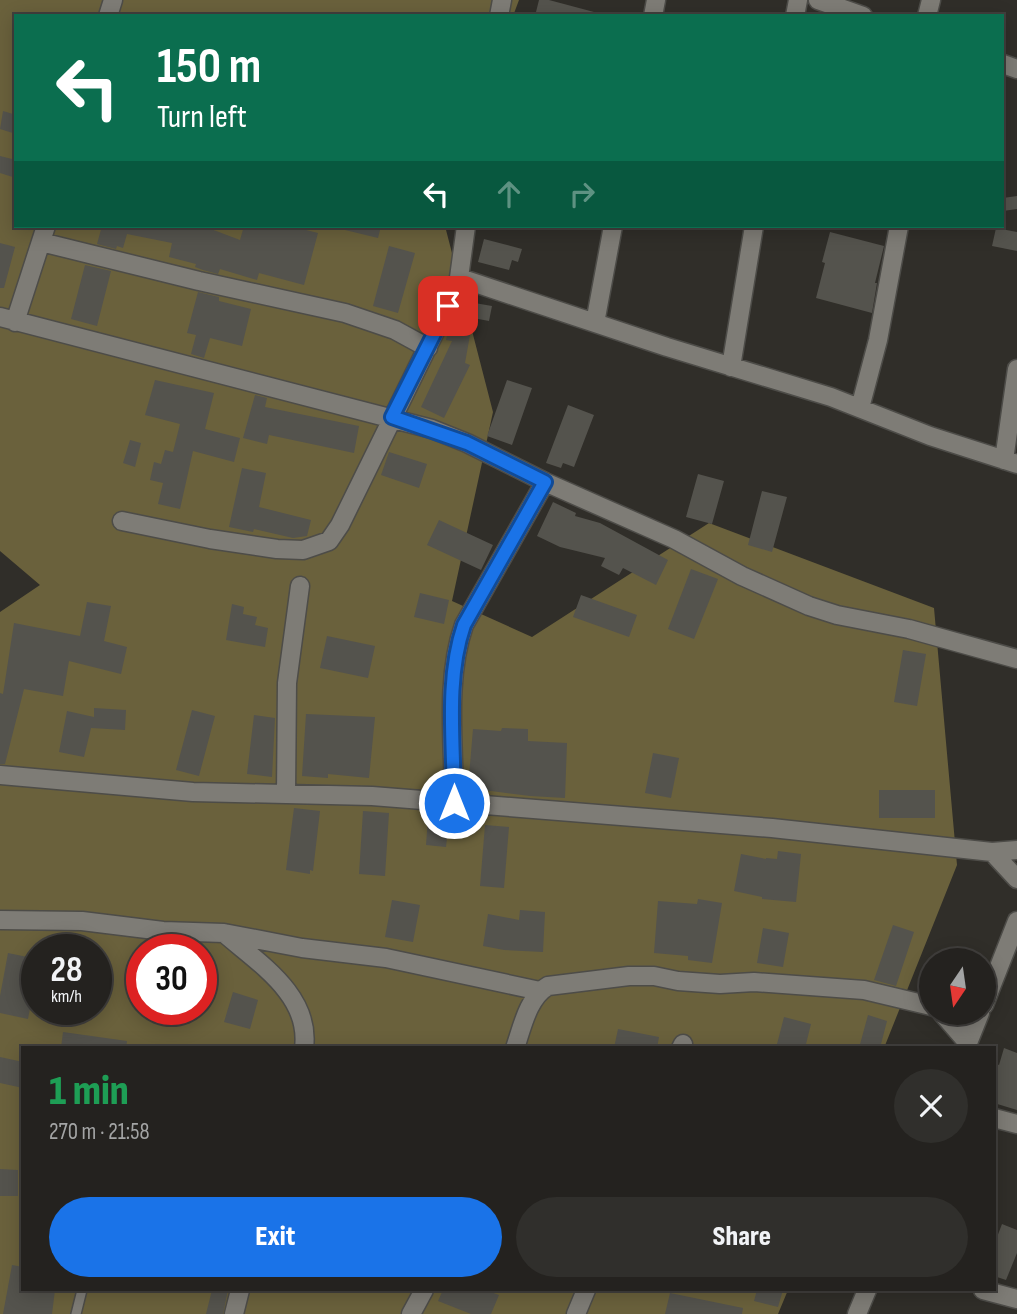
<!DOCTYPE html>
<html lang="en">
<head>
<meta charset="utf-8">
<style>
	body { margin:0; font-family:"Sofia Sans Condensed",sans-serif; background:#302f2c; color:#f1f3f6; height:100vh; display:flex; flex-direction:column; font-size:26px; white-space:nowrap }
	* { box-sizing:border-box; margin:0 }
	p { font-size:23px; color:#a3a4a4 }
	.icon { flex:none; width:38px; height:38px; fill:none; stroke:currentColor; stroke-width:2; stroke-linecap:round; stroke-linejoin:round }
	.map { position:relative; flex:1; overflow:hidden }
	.details { position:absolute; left:21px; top:1046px; width:975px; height:245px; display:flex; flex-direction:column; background:#24221f; border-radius:0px; box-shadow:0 4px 18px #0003,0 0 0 2px #413f3d }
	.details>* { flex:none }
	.banner { position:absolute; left:14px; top:14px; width:990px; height:214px; border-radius:0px; box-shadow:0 4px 18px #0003,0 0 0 2px #413f3d; background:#0b6e4f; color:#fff; overflow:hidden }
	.needle { width:46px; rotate:193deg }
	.tools { position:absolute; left:919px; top:948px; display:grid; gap:14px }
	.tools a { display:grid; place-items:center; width:77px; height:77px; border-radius:50%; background:#24221f; box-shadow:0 4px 18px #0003,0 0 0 2px #413f3d; font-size:35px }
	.speed { position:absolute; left:21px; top:934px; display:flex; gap:14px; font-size:35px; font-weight:700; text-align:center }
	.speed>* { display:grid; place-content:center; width:91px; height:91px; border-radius:50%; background:#24221f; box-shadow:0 4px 18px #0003,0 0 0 2px #413f3d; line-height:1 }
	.speed small { font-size:18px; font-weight:400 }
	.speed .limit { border:10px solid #d22; background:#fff; color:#111 }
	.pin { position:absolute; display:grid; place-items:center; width:60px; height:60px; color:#fff; margin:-30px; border-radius:14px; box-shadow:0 4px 10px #0006 }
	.me { position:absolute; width:77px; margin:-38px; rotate:0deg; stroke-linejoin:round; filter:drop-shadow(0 0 5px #0008) }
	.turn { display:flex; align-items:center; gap:24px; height:147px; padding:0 28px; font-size:32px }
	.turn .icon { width:91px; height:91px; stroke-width:2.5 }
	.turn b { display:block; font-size:49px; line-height:60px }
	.lanes { display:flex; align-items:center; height:66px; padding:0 28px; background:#0003; justify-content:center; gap:35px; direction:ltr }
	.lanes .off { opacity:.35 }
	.round { display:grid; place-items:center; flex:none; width:74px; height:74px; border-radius:37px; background:#302f2c }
	.headline { display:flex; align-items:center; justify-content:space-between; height:119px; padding:0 28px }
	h1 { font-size:42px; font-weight:800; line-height:52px; color:#1e9e55 }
	.cta { display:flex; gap:14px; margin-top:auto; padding:14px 28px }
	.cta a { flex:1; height:80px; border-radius:42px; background:#1a73e8; color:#fff; font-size:28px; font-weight:800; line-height:80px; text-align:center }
	.cta a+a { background:#302f2c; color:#f1f3f6 }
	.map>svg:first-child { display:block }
	.forest { fill:#6a613c; fill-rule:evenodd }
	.building { fill:#54534d }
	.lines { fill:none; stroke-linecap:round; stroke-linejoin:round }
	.service-casing { stroke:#4d4c48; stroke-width:12 }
	.minor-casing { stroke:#4d4c48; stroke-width:21 }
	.service { stroke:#7e7c76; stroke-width:9 }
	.minor { stroke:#7e7c76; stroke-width:18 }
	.route-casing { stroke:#114b97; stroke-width:18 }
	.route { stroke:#1a73e8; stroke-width:12 }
</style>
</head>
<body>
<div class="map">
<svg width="1017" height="1314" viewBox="0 0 1017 1314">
	<rect width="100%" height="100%" fill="#302e29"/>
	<path class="forest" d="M0 0H519L513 16H16V226H445L493 412 452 601 532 637 709 523 934 608 957 865 884 1048H23V1290H788L778 1314H0V612L40 585 0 551ZM37 950H96V1010H37ZM142 950H201V1010H142Z"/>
	<path class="building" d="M539 0H549L594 12 593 16H535Z
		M3 111 16 115V134L0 129Z
		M0 156 16 160V178L0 173Z
		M1017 196V209L1003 211V198Z
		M102 226H203L240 240 244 226H290L318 233 304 285 259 273 257 280 220 269 218 274 203 270 195 267 196 264 169 257 172 243 127 234 123 248 117 246 116 249 97 244Z
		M346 226H381L378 238 345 230Z
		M996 228 1017 232V251L992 246Z
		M830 232 884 246 875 283H877L872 313 816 298 825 263 822 262Z
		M484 239 522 249 518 262 512 260 509 270 478 262Z
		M0 243 15 247 4 288H0Z
		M389 246 415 253 398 313 373 306Z
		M85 265 111 271 97 326 71 319Z
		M198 292 219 297V301L251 309 242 346 210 338 204 358 191 354 196 335 187 333Z
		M463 301 492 306 489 321 473 318 465 363 470 365 444 418 421 407 452 341 446 340 448 332 457 313 461 314Z
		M155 380 214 393 205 429 240 438 234 462 193 451 180 509 158 504 163 483 150 480 154 462 161 464 165 450 173 452 180 424 145 415Z
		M507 380 532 388 512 445 487 436Z
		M255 395 267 398 265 407 359 426 354 453 269 435 267 444 243 438Z
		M568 405 594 415 574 467 563 463 561 468 546 463Z
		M130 440 141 443 135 467 123 463Z
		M389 452 427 464 419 488 381 475Z
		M242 468 266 473 259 507 311 520 307 536 293 538 254 529 253 532 229 527Z
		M698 474 724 481 712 524 686 517Z
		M762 491 787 497 772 552 748 545Z
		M553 502 576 513 575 516 600 523 668 560 656 585 623 568 619 575 601 566 605 558 560 547 537 536Z
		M439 520 493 545 481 570 427 545Z
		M691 569 718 579 694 639 668 629Z
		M420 593 449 600 444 624 414 617Z
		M581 595 637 615 629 637 573 617Z
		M87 602 111 606 104 641 127 647 121 674 69 661 63 696 24 689 5 764H0V693L3 694 14 623 80 636Z
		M232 604 244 607 243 614 257 617 255 625 268 628 265 647 226 640Z
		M327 636 375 646 368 678 320 668Z
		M903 650 926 654 917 706 894 702Z
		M94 708 126 710 125 730 91 728 84 757 59 752 67 711 94 717Z
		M192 710 215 716 199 776 176 770Z
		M306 714 375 717 369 778 328 774V778L302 776Z
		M254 715 275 718 272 777 247 774Z
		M502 728 528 729V741L567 743 565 798 530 796 468 788 473 729 501 731Z
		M653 753 679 758 671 798 645 793Z
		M879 790H935V818H879Z
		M294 808 320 811 313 871 310 870V874L286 870Z
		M363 811 389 813 385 876 359 874Z
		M428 818 449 820 446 847 426 845Z
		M485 825 509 827 504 888 480 886Z
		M778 851 801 854 796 902 762 899V897L734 891 741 854 766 859V858L777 859Z
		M698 899 722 903 712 963 688 960V956L654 953 658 901 697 904Z
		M392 900 420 905 413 942 385 937Z
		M520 910 545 912 543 952 504 950 483 946 488 914 519 920Z
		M893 925 914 932 896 986 874 980Z
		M763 928 789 933 783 967 757 963Z
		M8 953 37 959V972L28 1019 0 1013V996Z
		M233 992 258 1000 250 1029 224 1022Z
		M868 1015 887 1021 880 1048H859Z
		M784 1017 811 1024 805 1048H776Z
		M618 1029 659 1037 657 1048H614Z
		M63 1032 127 1041 126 1048H61Z
		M1004 1048 1017 1053V1110L994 1103V1063L999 1065Z
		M0 1057 23 1062V1088L0 1083Z
		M0 1169 18 1170V1196H0Z
		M1002 1224 1017 1230V1253L1006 1280 994 1276V1245Z
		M12 1265 23 1267V1290H55L52 1314H3Z
		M212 1290H228L223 1314H206Z
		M443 1290H485L499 1295 491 1314H471L438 1301Z
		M757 1290H783L778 1307 754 1301Z
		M670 1293 743 1308 742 1314H665Z"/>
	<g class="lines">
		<defs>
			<path id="service" d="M76 1314 82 1290"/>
			<path id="minor" d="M818 0 863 16
				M108 16 113 0
				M499 16 502 0
				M653 16 656 0
				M795 16 798 0
				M927 16 931 0
				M1003 64 1017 69
				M41 242 199 281 345 313 395 330 428 348
				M460 278 667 347 831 397 930 436 1017 464
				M0 317 432 429 467 443 545 482
				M15 322 46 226
				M595 323 613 226
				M731 367 754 226
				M860 408 878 340 899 226
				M1004 460 1017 369
				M122 521 210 539 277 549 303 550 329 541 340 525 458 285 466 226
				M0 775 193 792 372 796 772 828 992 852 1017 850
				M286 794 287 683 300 586
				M454 802C454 746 445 679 464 625L545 482 674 539 742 576 809 606 837 615 909 629 1017 659
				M992 852 1017 879
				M0 920 82 921 163 931 224 933 302 948 386 958 540 991
				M224 933C258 963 311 995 304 1048
				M984 1005 1017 921
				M942 1013 968 1043
				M515 1048C522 1028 528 997 548 986L629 976H654L678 981 720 984 754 982 864 990 931 1006
				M681 1048 683 1044
				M966 1048 980 1013
				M994 1118 1017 1124
				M983 1290 1017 1299
				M234 1314 240 1290
				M411 1314 424 1290
				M576 1314 586 1290
				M857 1314 867 1290"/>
		</defs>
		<use href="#service" class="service-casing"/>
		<use href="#minor" class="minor-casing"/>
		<use href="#service" class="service"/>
		<use href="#minor" class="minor"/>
	</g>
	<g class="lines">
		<defs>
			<path id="route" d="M448 306 392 417 467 443 545 482 464 625C445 680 454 745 454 803"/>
		</defs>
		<use href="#route" class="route-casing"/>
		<use href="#route" class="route"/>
	</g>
</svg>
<div class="tools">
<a><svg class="needle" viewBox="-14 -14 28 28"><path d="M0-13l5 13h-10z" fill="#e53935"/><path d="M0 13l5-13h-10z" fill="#a3a4a4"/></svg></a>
</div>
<div class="speed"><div>28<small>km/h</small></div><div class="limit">30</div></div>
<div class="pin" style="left:448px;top:306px;background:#d93025"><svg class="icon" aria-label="arrive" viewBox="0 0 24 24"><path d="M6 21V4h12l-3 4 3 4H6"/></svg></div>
<svg class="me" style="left:454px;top:803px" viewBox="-20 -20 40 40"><circle r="17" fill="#1a73e8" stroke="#fff" stroke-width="3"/><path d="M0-11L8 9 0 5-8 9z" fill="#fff"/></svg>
<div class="banner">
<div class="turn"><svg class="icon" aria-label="left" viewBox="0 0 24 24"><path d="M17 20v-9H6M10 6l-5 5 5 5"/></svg><div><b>150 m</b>Turn left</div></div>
<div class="lanes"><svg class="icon" aria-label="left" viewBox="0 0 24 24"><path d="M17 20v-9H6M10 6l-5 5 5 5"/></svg><svg class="icon off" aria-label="ahead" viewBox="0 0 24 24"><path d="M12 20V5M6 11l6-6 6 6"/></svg><svg class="icon off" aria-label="right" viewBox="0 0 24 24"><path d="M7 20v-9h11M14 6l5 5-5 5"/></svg></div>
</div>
<section class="details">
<div class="headline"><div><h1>1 min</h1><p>270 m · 21:58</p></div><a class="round"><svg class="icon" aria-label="close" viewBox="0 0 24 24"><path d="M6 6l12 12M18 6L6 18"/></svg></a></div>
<div class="cta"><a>Exit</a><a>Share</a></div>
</section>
</div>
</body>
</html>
